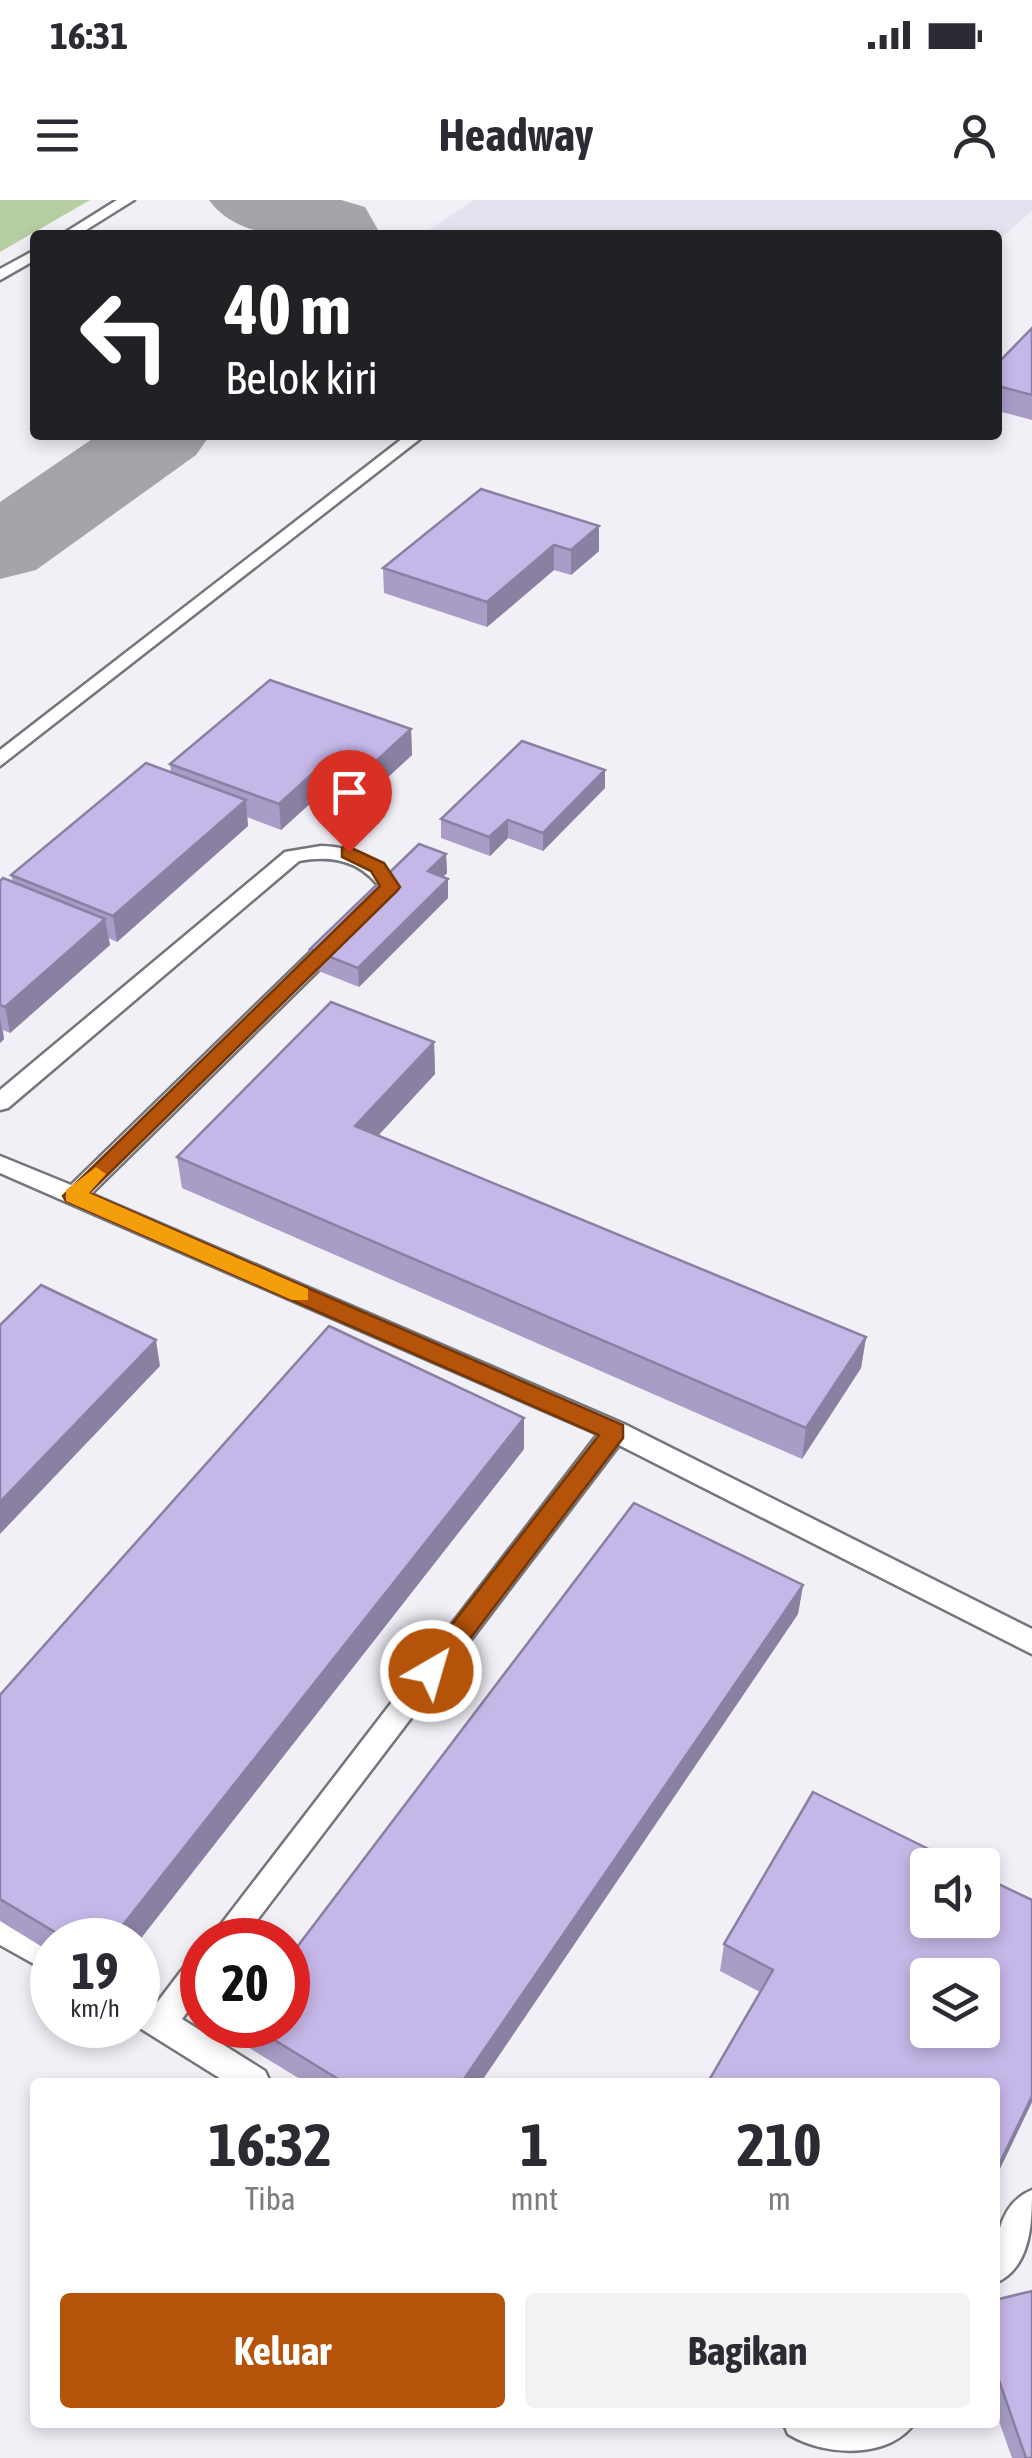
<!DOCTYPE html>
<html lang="id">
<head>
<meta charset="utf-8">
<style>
	body { margin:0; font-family:"Asap Condensed",sans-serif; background:#f2f2f3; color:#2b2b33; height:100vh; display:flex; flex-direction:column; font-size:38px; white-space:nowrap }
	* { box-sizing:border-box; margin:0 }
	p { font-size:32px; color:#7c7c81 }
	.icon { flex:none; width:55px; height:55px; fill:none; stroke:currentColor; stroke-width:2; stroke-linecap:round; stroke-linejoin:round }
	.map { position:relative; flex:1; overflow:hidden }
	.details { position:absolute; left:30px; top:1878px; width:970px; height:350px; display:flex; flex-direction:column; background:#fff; border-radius:10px; box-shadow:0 5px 15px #0003 }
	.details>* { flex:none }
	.hud { position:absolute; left:30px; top:30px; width:972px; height:210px; border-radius:10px; box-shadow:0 5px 15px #0003; background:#202124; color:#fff; overflow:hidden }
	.fabs { position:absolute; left:910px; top:1648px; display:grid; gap:20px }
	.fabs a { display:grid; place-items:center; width:90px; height:90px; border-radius:10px; background:#fff; box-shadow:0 5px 15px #0003; font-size:50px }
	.speed { position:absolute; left:30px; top:1718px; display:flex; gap:20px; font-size:50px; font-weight:700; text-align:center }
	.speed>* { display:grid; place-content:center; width:130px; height:130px; border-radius:50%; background:#fff; box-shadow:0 5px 15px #0003; line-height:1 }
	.speed small { font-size:25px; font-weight:400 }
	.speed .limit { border:15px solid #d22; background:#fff; color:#111 }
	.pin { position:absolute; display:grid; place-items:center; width:85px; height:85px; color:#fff; margin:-102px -42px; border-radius:50% 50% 50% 0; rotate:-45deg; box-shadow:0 0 10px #0007 }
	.pin .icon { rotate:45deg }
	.me { position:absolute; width:110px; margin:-55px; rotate:38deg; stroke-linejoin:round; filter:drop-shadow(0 0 8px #0008) }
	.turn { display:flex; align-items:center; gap:35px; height:210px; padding:0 30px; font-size:45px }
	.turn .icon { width:130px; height:130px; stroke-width:2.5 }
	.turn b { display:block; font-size:70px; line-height:85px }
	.eta { display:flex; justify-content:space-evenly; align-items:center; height:170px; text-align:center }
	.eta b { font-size:60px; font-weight:700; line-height:70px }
	.primary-button { display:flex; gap:20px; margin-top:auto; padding:20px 30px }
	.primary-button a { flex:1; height:115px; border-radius:10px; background:#b45309; color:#fff; font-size:40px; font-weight:700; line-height:115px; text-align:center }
	.primary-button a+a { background:#f2f2f3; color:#2b2b33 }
	.status { display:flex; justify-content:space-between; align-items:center; height:70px; padding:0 50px; background:#fff; direction:ltr }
	.status svg { height:28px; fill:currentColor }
	header { display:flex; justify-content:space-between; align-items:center; height:130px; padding:0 30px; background:#fff; font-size:45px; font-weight:700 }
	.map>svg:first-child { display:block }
	.built { fill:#e5e1ef }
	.green { fill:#b6cea1 }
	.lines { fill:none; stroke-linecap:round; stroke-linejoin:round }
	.taxiway { fill:#a6a4a9; fill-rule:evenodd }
	.lane-casing { stroke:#76757a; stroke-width:5 }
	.lane { fill:#fff; fill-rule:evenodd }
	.wall { fill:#a99dc7; fill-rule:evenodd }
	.shaded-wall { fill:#8a80a2 }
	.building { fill:#c5b7e7; stroke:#8a80a2; stroke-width:2.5; fill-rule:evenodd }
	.route { fill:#b45309; stroke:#753606; stroke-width:2.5 }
	.slow { fill:#f59e0b }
</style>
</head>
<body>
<div class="status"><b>16:31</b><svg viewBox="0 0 49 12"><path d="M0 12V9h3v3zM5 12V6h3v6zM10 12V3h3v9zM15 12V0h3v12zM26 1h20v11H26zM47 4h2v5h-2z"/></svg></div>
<header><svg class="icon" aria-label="menu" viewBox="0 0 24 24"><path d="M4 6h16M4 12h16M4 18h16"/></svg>Headway<svg class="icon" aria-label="person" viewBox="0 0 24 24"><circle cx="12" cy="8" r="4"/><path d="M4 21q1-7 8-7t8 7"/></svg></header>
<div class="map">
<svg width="1032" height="2258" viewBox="0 0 1032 2258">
	<rect width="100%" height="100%" fill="#f2f0f7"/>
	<path class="built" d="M474 0H1032V11L998 41V35H421Z"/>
	<path class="green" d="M0 0H90L0 52Z"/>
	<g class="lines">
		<path class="taxiway" d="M209 0H341L365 7 381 35C328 35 243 49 209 0Z
			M98 235H210L196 255 36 370 0 379V302Z"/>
		<defs>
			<path id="lane" d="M117 0H134L78 35H61Z
				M35 50V60L0 80V69Z
				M407 235H425L0 566V550Z
				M321 646C356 647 381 659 401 687L382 707 375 709 364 702 379 686C358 660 331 655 299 661L8 908 0 910V890L285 652Z
				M335 734 343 736 346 741 343 746 91 994 624 1224 1032 1429V1454L619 1245 242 1740H209L598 1234 0 973V956L71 985 327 736Z
				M0 1715 52 1744V1774L0 1745Z
				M202 1754V1792L182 1819 265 1871 270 1882H226L135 1825 138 1796 156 1804 191 1758Z
				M1032 1990C1032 2023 1031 2068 995 2083 995 2049 995 2005 1032 1990Z
				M783 2222H915C892 2258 827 2258 788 2234Z"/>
		</defs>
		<use href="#lane" class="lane-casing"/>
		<use href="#lane" class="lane"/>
	</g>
	<path class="wall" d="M1032 128V220L998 211V163Z
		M599 326V351L571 375 554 370 487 427 384 393 383 368Z
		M411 529 412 555 349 613 314 600 281 630 247 617 248 626 117 742 108 738 110 745 10 833 3 830 4 839 0 843V681L13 682 11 675 171 572 170 564Z
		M605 588 543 651 508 638 490 656 441 638V619Z
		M446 654 447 673 443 677 448 679V698L359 787 311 768 310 749Z
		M434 842 435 874 378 936 866 1137 861 1168 802 1259 182 988 177 957Z
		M524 1249 138 1742V1740H52V1753L0 1721V1495Z
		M803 1385 798 1414 481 1882H305L246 1846 242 1825H288Z
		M813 1592 961 1665H928V1720H982V1676L1032 1700V1902L995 1979V1882H708L760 1792 720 1771 724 1744ZM928 1775H982V1830H928Z
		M995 2100 1032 2258H1012L995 2210Z"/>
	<path class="shaded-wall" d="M599 326V351L571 375V350Z
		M554 345V370L487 427V402Z
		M411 529 412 555 349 613 348 587Z
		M605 570V588L543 651V633Z
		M312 574 314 600 281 630 279 604Z
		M246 600 248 626 117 742 113 716Z
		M508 620V638L490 656 489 637Z
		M446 654 447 673 429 690 428 671Z
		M448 679V698L359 787 358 768Z
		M105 719 110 745 10 833 5 807Z
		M0 818 4 839 0 843Z
		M434 842 435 874 357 958 355 926Z
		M866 1137 861 1168 802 1259 806 1228Z
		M156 1140 160 1166 0 1334V1302Z
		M524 1218V1249L138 1742V1740H111Z
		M803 1385 798 1414 481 1882H462Z
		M1032 1896V1902L995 1979V1973Z"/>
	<path class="building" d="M1032 128V195L998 186V163Z
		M481 289 599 326 571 350 554 345 487 402 383 368Z
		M270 480 411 529 348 587 312 574 279 604 170 564Z
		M522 541 605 570 543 633 508 620 489 637 441 619Z
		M146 563 246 600 113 716 11 675Z
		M419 644 446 654 428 671 448 679 358 768 310 749Z
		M3 678 105 719 5 807 0 805V681Z
		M331 802 434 842 355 926 866 1137 806 1228 177 957Z
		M41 1085 156 1140 0 1302V1125Z
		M329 1126 524 1218 111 1740H68L0 1699V1495Z
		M634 1303 803 1385 462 1882H343L250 1825H288V1759Z
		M813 1592 961 1665H928V1720H982V1676L1032 1700V1896L995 1973V1882H708L773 1770 724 1744ZM928 1775H982V1830H928Z
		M1032 2091V2258H1026L995 2169V2100Z"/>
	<path class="route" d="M349 647 384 663 400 687 397 691 89 993 623 1225V1238L440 1478H422L418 1471 422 1463 599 1235 66 1001 63 996 380 686 371 671 342 657V648Z"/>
	<path class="slow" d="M96 967 106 974 89 993 308 1089V1100H292L66 1001V990Z"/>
</svg>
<div class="fabs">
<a><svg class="icon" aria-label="sound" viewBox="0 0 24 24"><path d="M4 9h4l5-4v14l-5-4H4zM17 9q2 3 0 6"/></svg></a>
<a><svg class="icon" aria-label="layers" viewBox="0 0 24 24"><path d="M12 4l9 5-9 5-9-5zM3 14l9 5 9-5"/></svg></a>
</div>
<div class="speed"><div>19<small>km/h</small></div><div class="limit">20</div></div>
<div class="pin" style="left:349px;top:652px;background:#d93025"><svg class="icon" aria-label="arrive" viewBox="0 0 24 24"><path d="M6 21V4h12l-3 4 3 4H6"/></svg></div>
<svg class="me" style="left:431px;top:1471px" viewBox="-20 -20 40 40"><circle r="17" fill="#b45309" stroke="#fff" stroke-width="3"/><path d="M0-11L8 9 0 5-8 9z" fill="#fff"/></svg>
<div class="hud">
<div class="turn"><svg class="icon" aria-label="left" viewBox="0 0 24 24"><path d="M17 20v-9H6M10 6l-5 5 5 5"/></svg><div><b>40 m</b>Belok kiri</div></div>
</div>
<section class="details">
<div class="eta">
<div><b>16:32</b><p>Tiba</p></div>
<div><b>1</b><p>mnt</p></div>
<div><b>210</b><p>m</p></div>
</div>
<div class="primary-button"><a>Keluar</a><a>Bagikan</a></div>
</section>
</div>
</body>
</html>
